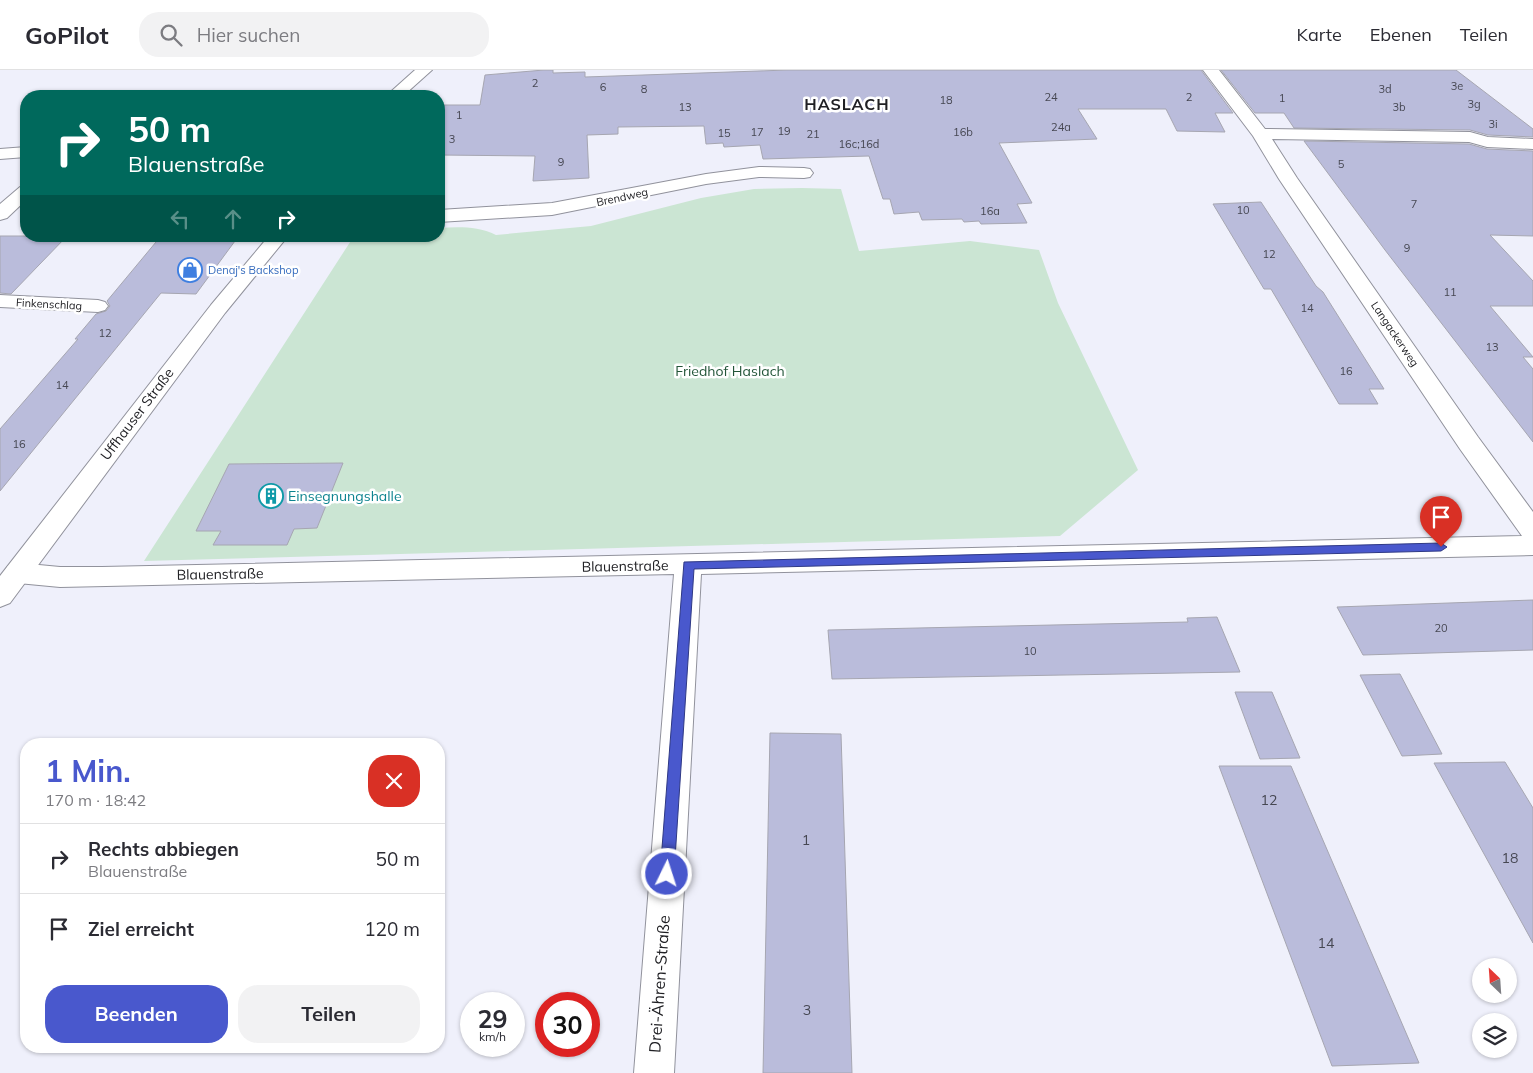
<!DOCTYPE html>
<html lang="de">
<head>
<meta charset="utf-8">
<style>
	body { margin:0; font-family:Mulish,sans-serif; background:#f2f2f3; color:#2b2b33; height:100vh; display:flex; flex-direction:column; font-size:19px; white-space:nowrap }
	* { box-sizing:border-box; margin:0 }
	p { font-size:16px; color:#7c7c81 }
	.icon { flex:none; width:28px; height:28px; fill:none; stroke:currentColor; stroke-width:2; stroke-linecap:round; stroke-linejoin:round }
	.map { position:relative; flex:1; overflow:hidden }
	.side { position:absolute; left:20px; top:668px; width:425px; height:315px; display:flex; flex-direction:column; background:#fff; border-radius:20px; box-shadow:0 1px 4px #0004 }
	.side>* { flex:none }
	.guide { position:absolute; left:20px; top:20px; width:425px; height:152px; border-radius:20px; box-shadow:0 1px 4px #0004; background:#00695c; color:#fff; overflow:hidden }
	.needle { width:32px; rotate:335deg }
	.fabs { position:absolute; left:1472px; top:888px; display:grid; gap:10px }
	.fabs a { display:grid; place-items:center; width:45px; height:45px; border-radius:50%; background:#fff; box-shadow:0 1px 4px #0004; font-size:25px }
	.speed { position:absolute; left:460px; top:922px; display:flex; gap:10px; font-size:25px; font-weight:700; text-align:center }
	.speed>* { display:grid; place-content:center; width:65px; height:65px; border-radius:50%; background:#fff; box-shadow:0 1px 4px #0004; line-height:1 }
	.speed small { font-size:12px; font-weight:400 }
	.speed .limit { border:8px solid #d22; background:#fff; color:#111 }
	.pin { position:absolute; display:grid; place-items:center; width:42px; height:42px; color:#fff; margin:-51px -21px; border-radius:50% 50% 50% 0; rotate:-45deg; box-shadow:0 0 5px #0007 }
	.pin .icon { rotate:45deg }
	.me { position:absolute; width:55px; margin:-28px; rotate:4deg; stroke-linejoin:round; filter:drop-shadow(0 0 4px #0008) }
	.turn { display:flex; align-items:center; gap:18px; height:105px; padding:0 25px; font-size:22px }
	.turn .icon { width:65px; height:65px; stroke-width:2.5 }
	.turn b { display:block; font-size:35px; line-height:42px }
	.lanes { display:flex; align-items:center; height:48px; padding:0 25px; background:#0003; justify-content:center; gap:25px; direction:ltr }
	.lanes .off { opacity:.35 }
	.round { display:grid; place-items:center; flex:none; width:52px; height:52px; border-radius:20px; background:#f2f2f3 }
	.summary { display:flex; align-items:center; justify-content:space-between; height:85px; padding:0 25px }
	h1 { font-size:30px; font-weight:700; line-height:38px; color:#4958cd }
	.cta { display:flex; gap:10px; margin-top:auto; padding:10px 25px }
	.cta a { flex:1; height:58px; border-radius:20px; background:#4958cd; color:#fff; font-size:20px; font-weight:700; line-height:58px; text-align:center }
	.cta a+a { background:#f2f2f3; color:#2b2b33 }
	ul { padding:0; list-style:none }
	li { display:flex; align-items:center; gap:15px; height:70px; padding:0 25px; border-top:1px solid #e1e1e2 }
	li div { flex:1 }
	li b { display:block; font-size:19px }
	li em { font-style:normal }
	header { display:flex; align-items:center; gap:30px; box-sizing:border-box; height:70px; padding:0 25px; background:#fff; border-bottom:1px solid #e1e1e2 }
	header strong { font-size:24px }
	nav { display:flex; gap:28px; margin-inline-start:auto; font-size:18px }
	.search { width:350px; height:45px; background:#f2f2f3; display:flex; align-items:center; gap:12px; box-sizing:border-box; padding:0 18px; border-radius:20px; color:#7c7c81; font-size:19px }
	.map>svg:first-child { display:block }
	.green { fill:#cbe5d3 }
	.building { fill:#babcdb; stroke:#a6a6b1 }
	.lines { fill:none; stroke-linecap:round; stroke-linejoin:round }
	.minor-casing { stroke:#91929c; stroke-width:2 }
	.tertiary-casing { stroke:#91929c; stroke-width:2 }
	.minor { fill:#fff; fill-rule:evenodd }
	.tertiary { fill:#fff; fill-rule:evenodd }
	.route { fill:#4958cd; stroke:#2f3985 }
	.labels { text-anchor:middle; stroke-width:5; stroke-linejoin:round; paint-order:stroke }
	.number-label { font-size:11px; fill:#464752 }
	.far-street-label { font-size:11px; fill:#202024; stroke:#fff }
	.far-shop-label { font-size:11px; fill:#366cbe; stroke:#fff; text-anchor:start }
	.park-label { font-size:14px; fill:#235539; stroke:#fff }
	.street-label { font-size:14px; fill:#202024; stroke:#fff }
	.culture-label { font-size:14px; fill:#0d838f; stroke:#fff; text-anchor:start }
	.near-number-label { font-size:14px; fill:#464752 }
	.far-district-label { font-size:16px; font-weight:bold; letter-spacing:1px; fill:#202024; stroke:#fff }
	.near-street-label { font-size:16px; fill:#202024; stroke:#fff }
</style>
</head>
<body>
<header>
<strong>GoPilot</strong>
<div class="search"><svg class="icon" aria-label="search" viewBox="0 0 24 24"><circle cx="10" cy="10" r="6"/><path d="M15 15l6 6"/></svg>Hier suchen</div>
<nav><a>Karte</a><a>Ebenen</a><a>Teilen</a></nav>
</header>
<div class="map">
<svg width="1533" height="1003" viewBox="0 0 1533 1003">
	<rect width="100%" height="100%" fill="#eff0fb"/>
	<path class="green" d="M802 118 841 119 859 181 970 171 1039 180 1058 233 1138 400 1060 466 144 491 354 166H439V158C459 157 477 156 496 165L591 156 701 128 754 119Z"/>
	<path class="building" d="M544 0H553V3L585 2V7L788 0H1201L1233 43H1215L1225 62 1177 61 1166 39H1078L1097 69 999 73 1032 133 1017 134 1027 153 981 154 979 151 964 152 962 149 922 150 919 142 894 144 890 129H883L869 86 763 89 760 75 724 77 723 73 706 74 704 56 618 57V64L587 65 589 108 533 111 535 86 439 85V35H480L485 5Z
		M1221 0H1456L1533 59V67L1488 65 1470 60 1294 58 1284 43H1255Z
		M1304 71 1469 74 1487 79 1533 81V166L1490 165 1533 211V236H1490L1533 287H1523L1533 299V372L1385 180Z
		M1261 132 1316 216 1323 222 1384 319H1369L1378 334H1339L1271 219H1264L1213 134Z
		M0 166H67L11 224 0 223Z
		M161 166H230L227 171H235L196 224 161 223 0 421V359L78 269H75L96 244 106 241 110 236 107 231Z
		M343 393 317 458 294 459 287 475H213L221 461H196L229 394Z
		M1533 530V580L1363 585 1337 537Z
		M1217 547 1240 602 832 609 828 560 1188 552 1187 548Z
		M1400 604 1442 684 1402 686 1360 605Z
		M1235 622H1272L1300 688 1260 689Z
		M770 663 841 664 852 1003H763Z
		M1505 692 1533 738V873L1434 693Z
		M1219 696H1291L1419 993 1332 996Z"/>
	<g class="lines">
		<defs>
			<path id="minor" d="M1203 0H1219L1265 59 1470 62 1488 67 1533 69V79L1487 77 1469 72 1272 69 1297 108 1478 367 1533 442V485L701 504 674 1003H634L674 504 60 517 18 513 8 510 4 503 8 496 18 493 60 497H102L1522 466 1460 379 1279 109 1253 66Z
				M26 77V87L0 89V79Z
				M759 97 804 98 810 99 813 103 810 107 804 108 759 107 706 114 552 145 439 152V140L552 133 706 104Z
				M26 116V130L7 148 0 150V134L20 117Z
				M0 225 98 230 105 232 108 236 105 240 98 242 0 237Z"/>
			<path id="tertiary" d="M415 0H432L403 26H386Z
				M269 166H288L225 243 10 533 0 537V506L211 235Z"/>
		</defs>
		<use href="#minor" class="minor-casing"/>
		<use href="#tertiary" class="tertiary-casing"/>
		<use href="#minor" class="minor"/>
		<use href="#tertiary" class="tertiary"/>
	</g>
	<path class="route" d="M1441 473 1447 477 1441 481 694 499 674 804 672 809 667 811 662 809 660 804 684 492Z"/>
	<defs>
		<symbol id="shop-ring" viewBox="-11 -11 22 22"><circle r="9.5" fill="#fff" stroke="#3f7fe0" stroke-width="1.5"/><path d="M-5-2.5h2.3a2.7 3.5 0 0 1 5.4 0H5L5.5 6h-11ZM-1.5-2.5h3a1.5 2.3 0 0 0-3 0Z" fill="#3f7fe0"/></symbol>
		<symbol id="building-ring" viewBox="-11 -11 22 22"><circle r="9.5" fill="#fff" stroke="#0f9aa8" stroke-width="1.5"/><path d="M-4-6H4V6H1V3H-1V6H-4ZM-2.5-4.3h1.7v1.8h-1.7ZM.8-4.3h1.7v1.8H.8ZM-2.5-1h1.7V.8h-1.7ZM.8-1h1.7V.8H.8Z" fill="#0f9aa8"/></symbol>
	</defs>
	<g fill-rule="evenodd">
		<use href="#shop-ring" x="176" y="186" width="28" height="28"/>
		<use href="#building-ring" x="257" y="412" width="28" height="28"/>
	</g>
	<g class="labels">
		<g class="number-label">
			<text x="535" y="17">2</text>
			<text x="1457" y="20">3e</text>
			<text x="603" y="21">6</text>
			<text x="644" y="23">8</text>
			<text x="1385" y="23">3d</text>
			<text x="1051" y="31">24</text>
			<text x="1189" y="31">2</text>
			<text x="1282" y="32">1</text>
			<text x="946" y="34">18</text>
			<text x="1474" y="38">3g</text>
			<text x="685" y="41">13</text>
			<text x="1399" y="41">3b</text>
			<text x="459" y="49">1</text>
			<text x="1493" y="58">3i</text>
			<text x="1061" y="61">24a</text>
			<text x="784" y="65">19</text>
			<text x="757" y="66">17</text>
			<text x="963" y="66">16b</text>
			<text x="724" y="67">15</text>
			<text x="813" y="68">21</text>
			<text x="452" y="73">3</text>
			<text x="859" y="78">16c;16d</text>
			<text x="561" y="96">9</text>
			<text x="1341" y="98">5</text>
			<text x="1414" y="138">7</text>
			<text x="1243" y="144">10</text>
			<text x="990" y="145">16a</text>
			<text x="1407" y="182">9</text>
			<text x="1269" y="188">12</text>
			<text x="1450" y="226">11</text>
			<text x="1307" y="242">14</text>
			<text x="105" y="267">12</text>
			<text x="1492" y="281">13</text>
			<text x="1346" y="305">16</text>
			<text x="62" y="319">14</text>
			<text x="19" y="378">16</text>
			<text x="1441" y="562">20</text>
			<text x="1030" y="585">10</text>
		</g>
		<g class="far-street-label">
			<text transform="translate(622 127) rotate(-12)" y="4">Brendweg</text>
			<text transform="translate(49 234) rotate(3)" y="4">Finkenschlag</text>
			<text transform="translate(1395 264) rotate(56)" y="4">Langackerweg</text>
		</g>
		<g class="far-shop-label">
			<text x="208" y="204">Denaj's Backshop</text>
		</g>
		<g class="park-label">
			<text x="730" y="306">Friedhof Haslach</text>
		</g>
		<g class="street-label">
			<text transform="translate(137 344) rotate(-53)" y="5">Uffhauser Straße</text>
			<text transform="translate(625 496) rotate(-1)" y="5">Blauenstraße</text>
			<text transform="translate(220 504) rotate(-1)" y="5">Blauenstraße</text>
		</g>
		<g class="culture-label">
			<text x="288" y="431">Einsegnungshalle</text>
		</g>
		<g class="near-number-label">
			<text x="1269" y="735">12</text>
			<text x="806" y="775">1</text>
			<text x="1510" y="793">18</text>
			<text x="1326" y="878">14</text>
			<text x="807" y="945">3</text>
		</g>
		<g class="far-district-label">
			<text x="847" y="40">HASLACH</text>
		</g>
		<g class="near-street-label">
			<text transform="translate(659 914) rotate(-86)" y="6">Drei-Ähren-Straße</text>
		</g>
	</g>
</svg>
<div class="fabs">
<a><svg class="needle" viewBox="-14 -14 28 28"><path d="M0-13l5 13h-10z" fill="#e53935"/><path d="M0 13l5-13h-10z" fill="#7c7c81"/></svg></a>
<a><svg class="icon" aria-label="layers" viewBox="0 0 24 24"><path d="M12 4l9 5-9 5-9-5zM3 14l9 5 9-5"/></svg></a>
</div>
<div class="speed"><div>29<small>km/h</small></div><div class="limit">30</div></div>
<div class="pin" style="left:1441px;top:477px;background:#d93025"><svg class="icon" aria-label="arrive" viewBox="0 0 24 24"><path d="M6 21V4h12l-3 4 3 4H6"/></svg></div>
<svg class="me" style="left:667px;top:804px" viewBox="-20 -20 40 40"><circle r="17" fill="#4958cd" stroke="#fff" stroke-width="3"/><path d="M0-11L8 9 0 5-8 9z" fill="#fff"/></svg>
<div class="guide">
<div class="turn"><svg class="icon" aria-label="right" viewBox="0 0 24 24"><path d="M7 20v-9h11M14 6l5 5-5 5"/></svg><div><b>50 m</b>Blauenstraße</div></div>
<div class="lanes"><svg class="icon off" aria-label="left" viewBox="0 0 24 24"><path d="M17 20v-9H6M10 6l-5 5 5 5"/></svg><svg class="icon off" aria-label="ahead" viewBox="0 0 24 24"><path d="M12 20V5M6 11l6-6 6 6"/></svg><svg class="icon" aria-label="right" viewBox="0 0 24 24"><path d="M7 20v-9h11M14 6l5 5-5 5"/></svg></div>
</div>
<section class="side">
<div class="summary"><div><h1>1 Min.</h1><p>170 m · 18:42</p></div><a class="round" style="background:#d93025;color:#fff"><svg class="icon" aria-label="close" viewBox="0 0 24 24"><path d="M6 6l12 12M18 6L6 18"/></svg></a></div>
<ul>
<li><svg class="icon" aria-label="right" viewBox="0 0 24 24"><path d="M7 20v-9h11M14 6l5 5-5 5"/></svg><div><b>Rechts abbiegen</b><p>Blauenstraße</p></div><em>50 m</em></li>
<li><svg class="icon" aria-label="arrive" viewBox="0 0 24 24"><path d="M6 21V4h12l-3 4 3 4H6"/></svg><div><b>Ziel erreicht</b></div><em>120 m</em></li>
</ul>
<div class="cta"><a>Beenden</a><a>Teilen</a></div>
</section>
</div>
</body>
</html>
